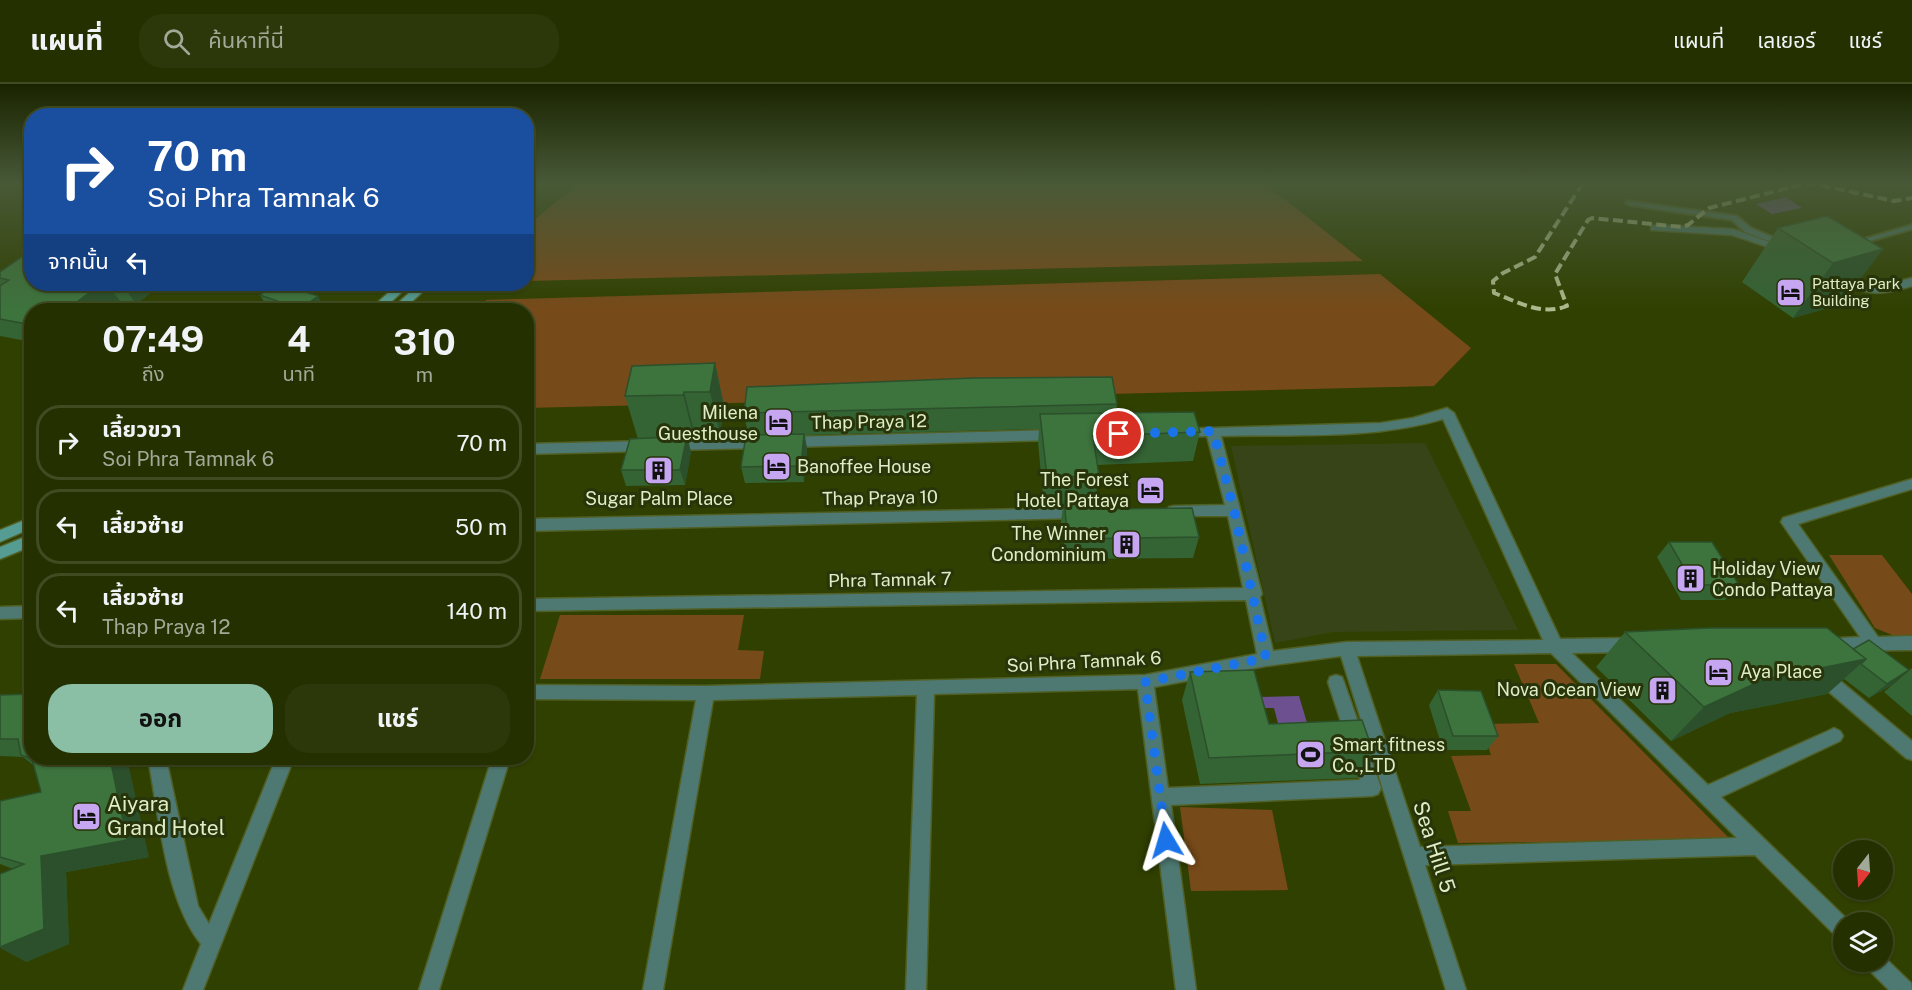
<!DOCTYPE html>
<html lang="th">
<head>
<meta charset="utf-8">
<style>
	body { margin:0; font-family:"Public Sans","Noto Sans Thai",sans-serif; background:#2c380a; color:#f1f3f6; height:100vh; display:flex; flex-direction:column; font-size:22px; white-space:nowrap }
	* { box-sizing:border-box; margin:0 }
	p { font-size:20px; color:#a3a999 }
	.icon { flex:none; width:33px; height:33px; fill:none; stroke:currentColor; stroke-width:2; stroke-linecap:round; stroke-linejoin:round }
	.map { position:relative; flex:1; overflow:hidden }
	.drawer { position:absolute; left:24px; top:219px; width:510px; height:462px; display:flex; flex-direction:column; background:#243000; border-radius:24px; box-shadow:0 2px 4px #0004,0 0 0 2px #414b22 }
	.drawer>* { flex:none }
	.banner { position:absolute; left:24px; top:24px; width:510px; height:183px; border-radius:24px; box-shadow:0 2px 4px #0004,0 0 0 2px #414b22; background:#1a4fa0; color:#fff; overflow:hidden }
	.needle { width:39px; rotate:197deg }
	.fabs { position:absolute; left:1833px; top:756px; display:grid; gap:12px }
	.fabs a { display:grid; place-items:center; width:60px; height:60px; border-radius:50%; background:#243000; box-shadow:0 2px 4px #0004,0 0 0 2px #414b22; font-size:30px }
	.pin { position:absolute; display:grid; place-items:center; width:51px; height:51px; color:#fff; margin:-26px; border:3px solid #fff; border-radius:50%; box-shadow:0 2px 6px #0007 }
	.me { position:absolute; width:66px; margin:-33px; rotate:353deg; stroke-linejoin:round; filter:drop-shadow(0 0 4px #0008) }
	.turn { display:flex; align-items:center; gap:21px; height:126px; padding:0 24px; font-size:27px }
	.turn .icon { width:78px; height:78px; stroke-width:2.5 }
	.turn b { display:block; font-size:42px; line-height:51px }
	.then { display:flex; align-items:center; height:57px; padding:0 24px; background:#0003; gap:12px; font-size:22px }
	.eta { display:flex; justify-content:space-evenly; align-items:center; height:102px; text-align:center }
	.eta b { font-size:36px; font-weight:700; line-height:42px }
	.primary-button { display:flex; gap:12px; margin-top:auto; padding:12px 24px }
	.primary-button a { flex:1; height:69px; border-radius:24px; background:#8abfa5; color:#111; font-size:24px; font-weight:700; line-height:69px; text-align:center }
	.primary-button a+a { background:#2c380a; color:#f1f3f6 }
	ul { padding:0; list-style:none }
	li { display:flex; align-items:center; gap:18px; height:75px; margin:0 12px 9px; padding:0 12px; border:3px solid #414b22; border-radius:24px }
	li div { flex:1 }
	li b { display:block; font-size:22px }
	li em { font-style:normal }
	header { display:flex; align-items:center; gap:36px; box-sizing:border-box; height:84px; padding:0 30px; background:#243000; border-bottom:2px solid #414b22 }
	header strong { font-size:28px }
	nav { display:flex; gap:33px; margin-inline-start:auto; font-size:21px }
	.search { width:420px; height:54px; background:#2c380a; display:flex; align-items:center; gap:15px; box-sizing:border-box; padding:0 21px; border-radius:24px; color:#a3a999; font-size:22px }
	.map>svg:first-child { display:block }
	.built { fill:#374417 }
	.green { fill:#774a19 }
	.water { fill:#6d508f }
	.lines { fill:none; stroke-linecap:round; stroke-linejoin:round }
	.pedestrian-casing { stroke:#505f24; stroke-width:4 }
	.minor-casing { stroke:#505f24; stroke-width:3 }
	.secondary-casing { stroke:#505f24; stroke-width:3 }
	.pedestrian { fill:#4e7972; fill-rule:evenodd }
	.minor { fill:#4e7972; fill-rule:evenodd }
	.secondary { fill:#559c92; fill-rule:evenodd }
	.rail { stroke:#adbc8e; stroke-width:4; stroke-dasharray:10 4.5; stroke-linecap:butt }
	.wall { fill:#346334 }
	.shaded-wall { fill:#2b502b }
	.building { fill:#3d733d; stroke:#2b502b; stroke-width:1.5 }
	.route { stroke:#1a73e8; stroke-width:10; stroke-dasharray:0 18 }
	.labels { text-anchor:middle; stroke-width:6; stroke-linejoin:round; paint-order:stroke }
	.far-poi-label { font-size:15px; fill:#e0eec7; stroke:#28340a; text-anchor:start }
	.poi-label { font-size:18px; fill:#e0eec7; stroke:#28340a; text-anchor:end }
	.street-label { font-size:18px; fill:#e0eec7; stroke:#28340a }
	.near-poi-label { font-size:21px; fill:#e0eec7; stroke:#28340a; text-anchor:start }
	.near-street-label { font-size:21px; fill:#e0eec7; stroke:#28340a }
</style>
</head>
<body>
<header>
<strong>แผนที่</strong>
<div class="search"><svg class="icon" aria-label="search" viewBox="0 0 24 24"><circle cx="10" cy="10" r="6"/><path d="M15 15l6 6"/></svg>ค้นหาที่นี่</div>
<nav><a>แผนที่</a><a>เลเยอร์</a><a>แชร์</a></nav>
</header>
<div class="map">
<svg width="1912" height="906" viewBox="0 0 1912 906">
	<rect width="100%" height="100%" fill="#304000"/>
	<path class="built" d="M1425 359 1518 546 1333 548 1275 559 1231 362Z"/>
	<path class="green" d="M579 99H1264L1363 177 527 197V142Z
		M1380 190 1471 264 1434 302 527 324 526 226H481L486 216Z
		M1829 471H1882L1912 510V551H1892L1875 544Z
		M560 531H744L738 566 764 567 760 595H540Z
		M1514 580H1556L1731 756 1458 759 1448 727H1471L1451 672 1491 671 1480 640 1539 639Z
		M1180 723 1272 726 1288 806 1191 807Z"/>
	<path class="water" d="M1786 113 1802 124 1772 130 1756 120Z
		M1299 612 1308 642 1279 643 1274 624H1261L1258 613Z"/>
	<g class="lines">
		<defs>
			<path id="pedestrian" d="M1627 117 1737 132 1751 144 1787 159 1783 161H1780L1745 148 1732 136 1630 121 1626 119Z
				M1912 141V145L1855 161 1851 159Z"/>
			<path id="minor" d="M1655 141 1733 145 1792 166 1786 169 1732 151 1651 146V142Z
				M1836 189 1874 203 1912 194V202C1878 213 1864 210 1832 196V190Z
				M1447 324 1454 329 1560 555 1634 554 1640 556 1642 561 1640 566 1634 568 1572 569 1708 701 1828 647 1834 644 1840 647 1843 652 1840 657 1721 713 1850 838H1844V856L1837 853 1755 771 1425 781 1466 906H1446L1341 572 1266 582 1154 603 1168 704 1360 696 1328 598 1330 593 1336 591 1342 593 1344 598 1381 704 1378 710 1372 712 1171 721 1196 906H1176L1138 605 934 610 926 906H906L917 611 713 616 663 906H643L696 616 526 615V601L706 602 1145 591 1257 570 1246 516 526 527V515L1243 504 1228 432H1174L1169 431 1167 427 1169 423 1174 422 1225 421 1207 352 1180 353 1173 348 1175 345 1381 339 1413 334ZM1443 335 1543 556 1347 558 1273 567 1260 513 1262 510 1221 352C1295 350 1372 356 1443 335ZM1551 569 1737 754 1420 763 1357 572Z
				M1057 346 1064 351 1057 356 787 363 780 358 787 353Z
				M763 354 770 359 763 364 670 366 663 361 670 356Z
				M646 357 653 362 646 367 526 370V360Z
				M1912 395V405L1798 440 1878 553 1912 552V566L1826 567 1820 565 1818 560 1820 555 1860 553 1781 438 1783 434Z
				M1081 424 1086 425 1088 429 1086 433 1081 434 526 447V435Z
				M32 522V534L0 535V523Z
				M1820 583 1826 585 1912 657V676L1906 674 1814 595 1812 590 1814 585Z
				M148 674H166L198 822 209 840 276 674H294L203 906H183L201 860C165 816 159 730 148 674Z
				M492 674H510L439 906H419Z
				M1882 871 1911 899 1912 906H1889L1868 885 1865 878H1882Z"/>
			<path id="secondary" d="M398 200H411L382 226H369Z
				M419 200H431L403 226H390Z
				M32 433V444L0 458V446Z
				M32 450V462L0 475V463Z"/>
		</defs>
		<use href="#pedestrian" class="pedestrian-casing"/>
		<use href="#minor" class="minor-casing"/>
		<use href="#secondary" class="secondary-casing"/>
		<use href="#pedestrian" class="pedestrian"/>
		<use href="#minor" class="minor"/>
		<use href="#secondary" class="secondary"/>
		<path class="rail" d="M1583 99 1535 173 1503 189 1493 197 1494 209C1518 218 1541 232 1567 222L1555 190 1588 136 1592 134 1682 143 1688 141 1709 124 1804 100H1816L1894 117 1912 114"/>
	</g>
	<path class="wall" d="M1827 132 1842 220 1793 234 1742 198 1778 144Z
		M32 166V200H71L68 202 77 204 83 200H162L136 220 120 217 108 226H32V258L0 252V188Z
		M260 211 326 226H269Z
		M715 279 724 322 720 350 695 351 694 354H687L691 368 685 401 626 402 621 386 638 355 625 312Z
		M1117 320 1116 329 1200 348 1193 377 1097 381 1099 392 1095 417 1101 425 1199 453 1193 474 1066 475 1061 438 1063 422H1044L1038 359 1039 345 805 351 807 365 804 398 745 399 741 383 748 351 744 329Z
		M1669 458 1739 501 1725 516H1681L1657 473Z
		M1827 544 1892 601 1869 614 1844 595 1827 610 1730 629 1671 657 1596 583 1625 548Z
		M1912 584V632L1884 608Z
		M1190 588 1269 640 1373 667 1357 694 1200 700 1182 616Z
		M1438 606 1498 652 1487 666H1443L1429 621Z
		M0 611 149 773 66 788 69 860 26 878 13 785 0 780V717L41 708 33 681 23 673 0 672Z"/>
	<path class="shaded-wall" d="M1883 165 1842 220 1793 234 1833 179Z
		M35 200H71L48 217Z
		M101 200H107L120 217 108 226H66Z
		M122 200H162L136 220Z
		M318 212 326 226H301L300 225Z
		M715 279 724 322 720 350 710 308Z
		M684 308 695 351 694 354 683 311Z
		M804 350 807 365 804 398 801 382Z
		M687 352 691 368 685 401 680 386Z
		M1866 575 1827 610 1730 629 1671 657 1704 623 1765 595Z
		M1909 586 1892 601 1869 614 1887 600Z
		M110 674H127L149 773 66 788 69 860 26 878 0 864V863L41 772Z"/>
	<path class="building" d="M1827 132 1883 165 1833 179 1778 144Z
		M32 166V200H51L77 204 83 200H101L66 226H32V241L0 235V202L9 196 0 194V188Z
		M276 200H280L318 212 300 225 260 211Z
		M715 279 710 308H684L683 311 625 312 632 282Z
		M1112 293 1117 320 744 329 747 303 974 294Z
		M1194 328 1200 348 1093 352 1099 392 1047 393 1040 330Z
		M804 350 801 382 741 383 746 351Z
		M687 352 680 386H621L630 355Z
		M1064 417H1100L1101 425 1192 424 1199 453 1068 455Z
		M1669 458H1712L1739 501H1694Z
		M1708 544H1827L1866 575 1765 595 1704 623 1625 548Z
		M1869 556 1909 586 1887 600 1861 580 1866 575 1853 565Z
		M1254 586 1269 640 1362 636 1373 667 1209 674 1190 588Z
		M1438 606 1481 607 1498 652H1453Z
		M32 610V674H110L127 756 41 772 44 845 0 863V790L24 780 0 773V717L41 708 32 675 21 671 18 655H0V611Z"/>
	<linearGradient id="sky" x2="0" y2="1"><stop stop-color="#1a2300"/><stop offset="0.44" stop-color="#485937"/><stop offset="1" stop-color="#485937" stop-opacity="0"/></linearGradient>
	<rect width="1912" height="226" fill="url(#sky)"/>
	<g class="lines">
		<path class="route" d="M1119 350 1213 347 1234 426 1266 574 1145 598 1166 756"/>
	</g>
	<defs>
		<symbol id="hotel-square" viewBox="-11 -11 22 22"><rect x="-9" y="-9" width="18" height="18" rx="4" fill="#c6a6f0" stroke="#28340a"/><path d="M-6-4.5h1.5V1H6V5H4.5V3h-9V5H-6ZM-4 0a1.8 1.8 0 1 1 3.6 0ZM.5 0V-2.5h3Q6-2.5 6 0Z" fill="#111"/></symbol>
		<symbol id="building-square" viewBox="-11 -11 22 22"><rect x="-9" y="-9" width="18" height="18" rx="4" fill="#c6a6f0" stroke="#28340a"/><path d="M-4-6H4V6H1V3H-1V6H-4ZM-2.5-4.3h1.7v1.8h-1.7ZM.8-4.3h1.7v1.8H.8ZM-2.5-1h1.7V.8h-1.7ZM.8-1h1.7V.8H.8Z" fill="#111"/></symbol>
		<symbol id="stadium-square" viewBox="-11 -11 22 22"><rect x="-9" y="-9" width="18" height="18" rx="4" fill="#c6a6f0" stroke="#28340a"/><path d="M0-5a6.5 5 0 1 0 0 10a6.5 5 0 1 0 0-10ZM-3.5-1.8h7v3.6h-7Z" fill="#111"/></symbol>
	</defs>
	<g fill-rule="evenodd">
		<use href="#hotel-square" x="1774" y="192" width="33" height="33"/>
		<use href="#hotel-square" x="762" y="322" width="33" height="33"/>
		<use href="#hotel-square" x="760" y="366" width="33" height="33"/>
		<use href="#building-square" x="642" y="370" width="33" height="33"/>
		<use href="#hotel-square" x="1134" y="390" width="33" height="33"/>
		<use href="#building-square" x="1110" y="444" width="33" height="33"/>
		<use href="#building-square" x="1674" y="478" width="33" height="33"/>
		<use href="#hotel-square" x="1702" y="572" width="33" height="33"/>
		<use href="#building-square" x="1646" y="590" width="33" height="33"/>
		<use href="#stadium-square" x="1294" y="654" width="33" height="33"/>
		<use href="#hotel-square" x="70" y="716" width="33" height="33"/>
	</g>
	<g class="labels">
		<g class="far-poi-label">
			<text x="1812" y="205">Pattaya Park<tspan x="1812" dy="17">Building</tspan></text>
		</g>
		<g class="poi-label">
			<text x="758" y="335">Milena<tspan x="758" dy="21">Guesthouse</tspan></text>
			<text x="797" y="389" text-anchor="start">Banoffee House</text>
			<text x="1129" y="402">The Forest<tspan x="1129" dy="21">Hotel Pattaya</tspan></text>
			<text x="659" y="421" text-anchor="middle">Sugar Palm Place</text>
			<text x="1106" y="456">The Winner<tspan x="1106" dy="21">Condominium</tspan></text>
			<text x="1712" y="491" text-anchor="start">Holiday View<tspan x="1712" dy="21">Condo Pattaya</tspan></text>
			<text x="1740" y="594" text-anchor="start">Aya Place</text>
			<text x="1641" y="612">Nova Ocean View</text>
			<text x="1332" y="667" text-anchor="start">Smart fitness<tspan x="1332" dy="21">Co.,LTD</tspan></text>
		</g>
		<g class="street-label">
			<text transform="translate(869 338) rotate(-1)" y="6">Thap Praya 12</text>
			<text transform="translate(880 414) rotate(-1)" y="6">Thap Praya 10</text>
			<text transform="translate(890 496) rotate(-1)" y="6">Phra Tamnak 7</text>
			<text transform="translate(1084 578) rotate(-3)" y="6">Soi Phra Tamnak 6</text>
		</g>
		<g class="near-poi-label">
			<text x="107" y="727">Aiyara<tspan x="107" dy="24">Grand Hotel</tspan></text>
		</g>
		<g class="near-street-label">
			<text transform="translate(1434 763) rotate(72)" y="7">Sea Hill 5</text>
		</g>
	</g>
</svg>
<div class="fabs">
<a><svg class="needle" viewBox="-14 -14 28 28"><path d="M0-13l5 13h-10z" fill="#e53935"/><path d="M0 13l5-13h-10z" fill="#a3a999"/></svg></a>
<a><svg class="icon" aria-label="layers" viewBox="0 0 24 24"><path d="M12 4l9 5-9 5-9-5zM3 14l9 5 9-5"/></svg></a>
</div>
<div class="pin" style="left:1119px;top:350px;background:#d93025"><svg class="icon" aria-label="arrive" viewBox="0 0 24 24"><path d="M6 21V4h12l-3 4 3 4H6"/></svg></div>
<svg class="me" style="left:1166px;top:756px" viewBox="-20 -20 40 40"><path d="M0-17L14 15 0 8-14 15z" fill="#1a73e8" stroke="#fff" stroke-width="4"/></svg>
<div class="banner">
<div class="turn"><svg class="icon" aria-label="right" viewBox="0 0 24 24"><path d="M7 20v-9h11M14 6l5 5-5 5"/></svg><div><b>70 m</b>Soi Phra Tamnak 6</div></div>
<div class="then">จากนั้น<svg class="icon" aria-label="left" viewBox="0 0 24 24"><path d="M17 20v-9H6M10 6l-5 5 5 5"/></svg></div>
</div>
<section class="drawer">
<div class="eta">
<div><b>07:49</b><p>ถึง</p></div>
<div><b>4</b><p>นาที</p></div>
<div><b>310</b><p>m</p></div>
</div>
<ul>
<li><svg class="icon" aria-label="right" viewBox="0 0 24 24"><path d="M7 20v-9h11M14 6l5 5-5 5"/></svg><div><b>เลี้ยวขวา</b><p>Soi Phra Tamnak 6</p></div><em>70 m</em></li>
<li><svg class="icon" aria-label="left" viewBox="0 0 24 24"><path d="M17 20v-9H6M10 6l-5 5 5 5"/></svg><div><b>เลี้ยวซ้าย</b></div><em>50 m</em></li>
<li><svg class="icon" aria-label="left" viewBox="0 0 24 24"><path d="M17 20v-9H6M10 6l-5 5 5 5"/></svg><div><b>เลี้ยวซ้าย</b><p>Thap Praya 12</p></div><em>140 m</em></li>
</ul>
<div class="primary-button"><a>ออก</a><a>แชร์</a></div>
</section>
</div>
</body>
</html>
